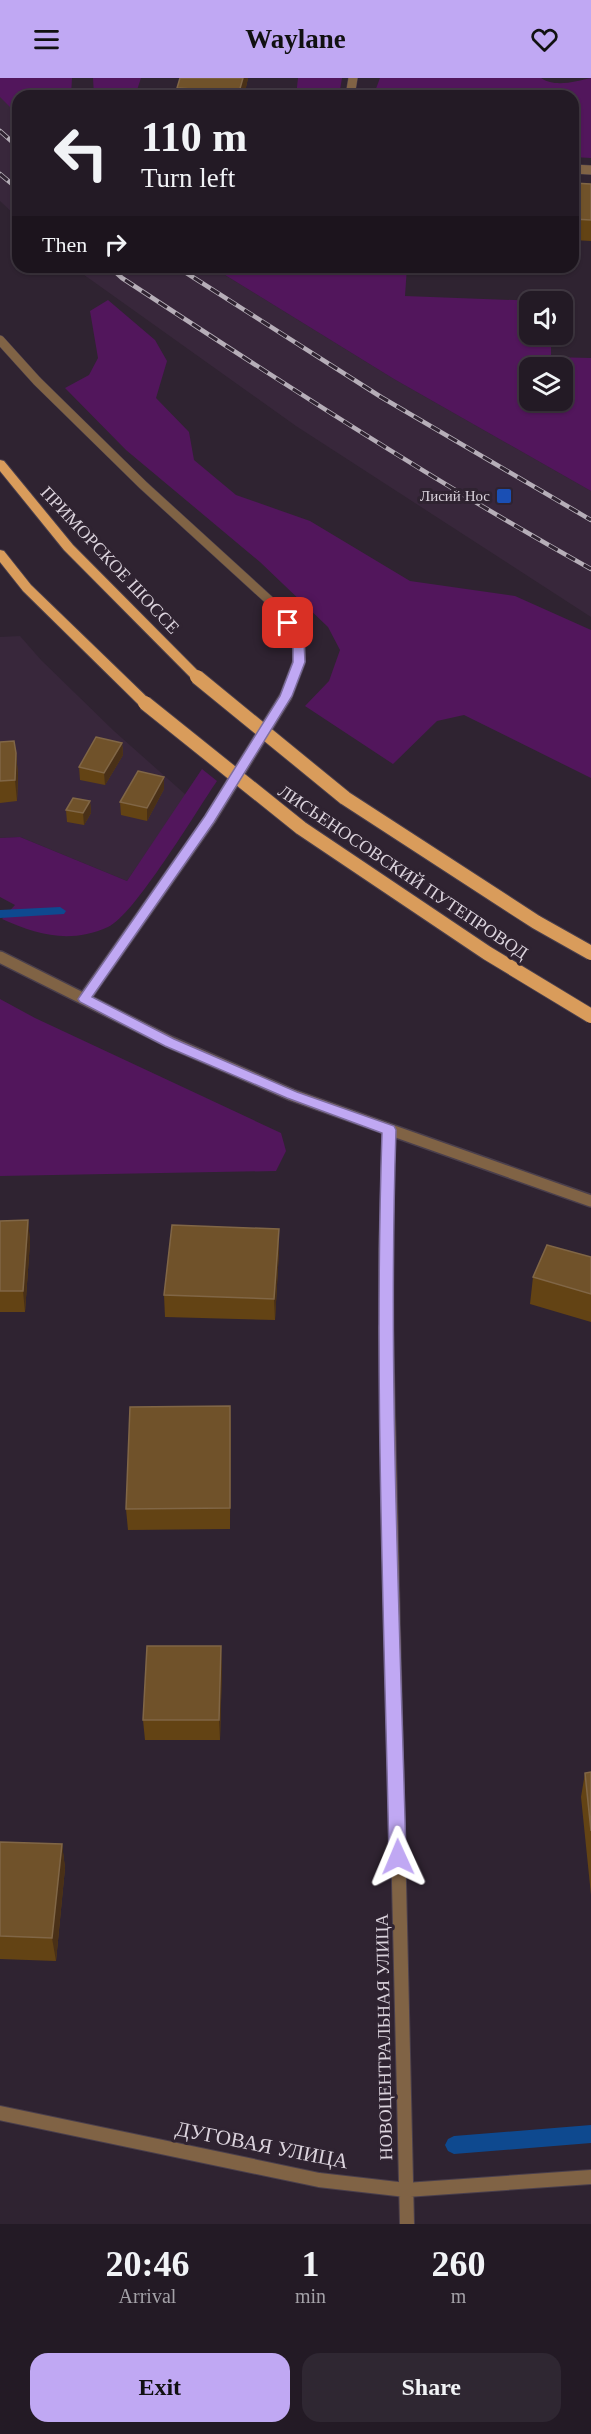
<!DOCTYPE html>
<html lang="en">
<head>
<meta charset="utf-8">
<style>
	body { margin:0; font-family:"Times New Roman",serif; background:#2f2732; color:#f1f3f6; height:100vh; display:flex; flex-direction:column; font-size:22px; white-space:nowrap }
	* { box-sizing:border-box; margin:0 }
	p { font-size:20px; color:#a3a1a7 }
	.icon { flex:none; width:33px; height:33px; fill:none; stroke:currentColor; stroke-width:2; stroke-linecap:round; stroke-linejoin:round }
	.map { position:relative; height:2146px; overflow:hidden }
	.sheet { display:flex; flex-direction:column; background:#231a25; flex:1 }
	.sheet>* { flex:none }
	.guide { position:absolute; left:12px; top:12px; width:567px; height:183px; border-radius:18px; box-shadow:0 2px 4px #0004,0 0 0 2px #403842; background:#231a25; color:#f1f3f6; overflow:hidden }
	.tools { position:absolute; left:519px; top:213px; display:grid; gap:12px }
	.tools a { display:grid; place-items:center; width:54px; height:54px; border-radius:12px; background:#231a25; box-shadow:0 2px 4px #0004,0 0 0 2px #403842; font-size:30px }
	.pin { position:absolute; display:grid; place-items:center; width:51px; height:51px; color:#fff; margin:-26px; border-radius:12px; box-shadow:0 3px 9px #0006 }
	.me { position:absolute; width:66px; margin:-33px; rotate:359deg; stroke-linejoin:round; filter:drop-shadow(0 0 4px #0008) }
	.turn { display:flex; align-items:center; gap:21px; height:126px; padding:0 30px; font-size:27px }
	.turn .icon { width:78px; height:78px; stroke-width:2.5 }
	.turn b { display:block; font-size:42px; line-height:51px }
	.then { display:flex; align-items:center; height:57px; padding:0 30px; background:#0003; gap:12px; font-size:22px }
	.eta { display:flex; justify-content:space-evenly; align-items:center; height:102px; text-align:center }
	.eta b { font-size:36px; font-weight:800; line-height:42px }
	.primary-button { display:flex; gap:12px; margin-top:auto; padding:12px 30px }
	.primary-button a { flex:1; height:69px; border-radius:18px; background:#c0a8f3; color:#111; font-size:24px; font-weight:800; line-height:69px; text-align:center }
	.primary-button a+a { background:#2f2732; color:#f1f3f6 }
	header { display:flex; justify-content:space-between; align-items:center; height:78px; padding:0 30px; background:#c0a8f3; color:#111; font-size:27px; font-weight:800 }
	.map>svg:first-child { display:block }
	.built { fill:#38273b }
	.green { fill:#52165c; fill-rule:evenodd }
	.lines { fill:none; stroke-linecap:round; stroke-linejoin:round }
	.stream { fill:#0e498f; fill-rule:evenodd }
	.minor-far2-casing { stroke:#4a3f4c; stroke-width:10 }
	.minor-far1-casing { stroke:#4a3f4c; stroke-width:14 }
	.minor-casing { stroke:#4a3f4c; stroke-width:16 }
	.tertiary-far1-casing { stroke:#4a3f4c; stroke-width:10 }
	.tertiary-casing { stroke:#4a3f4c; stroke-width:14 }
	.primary-casing { stroke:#4a3f4c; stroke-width:2 }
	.minor-far2 { stroke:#806345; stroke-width:9 }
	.minor-far1 { stroke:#806345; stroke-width:11 }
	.minor { stroke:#806345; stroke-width:14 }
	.tertiary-far1 { stroke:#806345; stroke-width:9 }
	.tertiary { stroke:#806345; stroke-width:11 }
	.primary { fill:#d99c5b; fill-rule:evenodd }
	.rail-casing { stroke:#b6aeb8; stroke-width:4.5 }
	.rail { stroke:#2f2331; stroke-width:3; stroke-dasharray:10; stroke-linecap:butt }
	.primary-bridge-casing { stroke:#4a3f4c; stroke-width:16; stroke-linecap:butt }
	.primary-bridge { stroke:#d99c5b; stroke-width:14 }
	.wall { fill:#634314 }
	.shaded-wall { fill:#493017 }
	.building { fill:#70522a; stroke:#806646; stroke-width:1.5 }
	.route { fill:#c0a8f3; stroke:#7d6d9e; stroke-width:1.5 }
	.transit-dot { fill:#1a4fb4; stroke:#2f2331; stroke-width:2 }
	.labels { text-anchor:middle; stroke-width:6; stroke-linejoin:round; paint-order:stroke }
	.far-poi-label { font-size:15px; fill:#dad2dc; stroke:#2f2331; text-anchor:end }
	.street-label { font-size:18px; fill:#dad2dc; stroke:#2f2331 }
	.near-street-label { font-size:21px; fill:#dad2dc; stroke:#2f2331 }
</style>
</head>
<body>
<header><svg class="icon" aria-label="menu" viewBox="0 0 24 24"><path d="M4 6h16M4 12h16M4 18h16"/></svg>Waylane<svg class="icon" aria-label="heart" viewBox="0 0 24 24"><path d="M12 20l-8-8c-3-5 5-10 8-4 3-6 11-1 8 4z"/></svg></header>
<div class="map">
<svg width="591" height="2146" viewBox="0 0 591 2146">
	<rect width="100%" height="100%" fill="#2f2331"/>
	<path class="built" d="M0 7 18 26V140L0 123Z
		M73 189H212L394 301 591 413V539L296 348Z
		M20 558 41 582 114 653 186 717 127 803 20 759 0 760V559Z"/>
	<path class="green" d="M0 0H72L71 18H18V37L0 19Z
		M93 0H141L135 18H94Z
		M298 0H342L339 18H296Z
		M380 0H541C555 10 577 3 591 0V80L573 79V18H401L374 16Z
		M212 189H407L405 218 540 223 530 224V256L551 257V279L591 280V413L394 301ZM530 290H562V322H530Z
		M108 222 155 262 167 283 156 320 189 354 194 382 236 417 310 443 410 503 515 518 591 552V700L464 637 437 643 393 686 305 628 329 603 340 572 328 549 260 484 126 372 65 310 89 297 98 280 90 233Z
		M202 691 217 703C197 732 134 838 108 849 70 866 37 857 2 841L15 827 0 819V760L20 759 127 803Z
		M0 921 35 940 281 1055 286 1073 276 1093 0 1098Z"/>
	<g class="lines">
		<path class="stream" d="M60 829 66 833 64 836 0 840V832Z
			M591 2047V2065L454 2076 448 2073 445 2067 448 2061 454 2058Z"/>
		<defs>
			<path id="minor-far2" d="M350 18 353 0
				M573 91 591 92"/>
			<path id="minor-far1" d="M386 1252 385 1171 389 1052"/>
			<path id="minor" d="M386 1250 407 2146
				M0 2035 319 2102 406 2112 591 2099"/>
			<path id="tertiary-far1" d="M0 262 37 303 143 407 269 522 291 550"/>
			<path id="tertiary" d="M0 879 170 964 292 1017 591 1123
				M84 921 210 741 286 618 299 584V564L290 549"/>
			<path id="primary" d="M0 382 4 383 73 467 201 596 203 599 201 602H193L64 472 0 393Z
				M0 472 4 473 31 507 150 622 151 625 150 628H140L23 513 0 484Z"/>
		</defs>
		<use href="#minor-far2" class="minor-far2-casing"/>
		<use href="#minor-far1" class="minor-far1-casing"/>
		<use href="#minor" class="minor-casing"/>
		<use href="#tertiary-far1" class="tertiary-far1-casing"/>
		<use href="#tertiary" class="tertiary-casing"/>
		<use href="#primary" class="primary-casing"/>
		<use href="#minor-far2" class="minor-far2"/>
		<use href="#minor-far1" class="minor-far1"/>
		<use href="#minor" class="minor"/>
		<use href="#tertiary-far1" class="tertiary-far1"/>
		<use href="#tertiary" class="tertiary"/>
		<use href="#primary" class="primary"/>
		<defs>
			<path id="rail" d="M0 53 18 69
				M0 96 18 111
				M110 189 122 200C276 301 430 401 591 491
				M177 189 381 319 591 442"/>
		</defs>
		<use href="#rail" class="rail-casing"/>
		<use href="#rail" class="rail"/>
		<defs>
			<path id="primary-bridge" d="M197 599 345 720 536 844 591 875
				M145 625 301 750 487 875 591 938"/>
		</defs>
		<use href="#primary-bridge" class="primary-bridge-casing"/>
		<use href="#primary-bridge" class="primary-bridge"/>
	</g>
	<path class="wall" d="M248 0 244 18H177V10Z
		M573 105 591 106V163L573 162Z
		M0 664 16 675 18 697 17 723 0 725Z
		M122 665 123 677 105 707 80 702 79 689Z
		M164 711 147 743 121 737 120 724Z
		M90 723 91 735 84 747 67 744 66 732Z
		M28 1142 30 1164 25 1234H0V1143Z
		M279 1172 275 1242 165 1239 164 1217Z
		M591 1179V1244L530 1226 533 1199Z
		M230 1328V1451L128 1452 126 1431Z
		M222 1588 220 1662H145L143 1642Z
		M591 1694V1817L581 1719 585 1695Z
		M0 1764 62 1766 65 1790 56 1883 0 1881Z"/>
	<path class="shaded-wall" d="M243 0H248L244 18H240L239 14Z
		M122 665 123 677 105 707 104 695Z
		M16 675 18 697 17 723 15 702Z
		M164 699V711L147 743V730Z
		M90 723 91 735 84 747 83 735Z
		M28 1142 30 1164 25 1234 23 1213Z
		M279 1151V1172L275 1242 274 1221Z
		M230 1328 231 1349 230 1451Z
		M221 1568 222 1588 220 1662 219 1642Z
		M62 1766 65 1790 56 1883 52 1860Z"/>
	<path class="building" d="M180 0H243L239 14 177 10Z
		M400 11 483 13V18H399Z
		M573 105 591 106V142L573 141Z
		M96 659 122 665 104 695 79 689Z
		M14 663 16 675 15 702 0 703V664Z
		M138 693 164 699 147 730 120 724Z
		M73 720 90 723 83 735 66 732Z
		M28 1142 23 1213H0V1143Z
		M172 1147 279 1151 274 1221 164 1217Z
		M547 1167 591 1179V1216L533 1199Z
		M230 1328V1430L126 1431 130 1329Z
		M147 1568H221L219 1642H143Z
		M591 1694V1753L585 1695Z
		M0 1764 62 1766 52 1860 0 1858Z"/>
	<path class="route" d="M288 541 292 542 304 564 305 584 292 618 214 744 92 919 174 961 297 1014 394 1048 396 1052C388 1294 400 1536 406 1779L403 1784 398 1786 392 1784 389 1779C384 1537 374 1296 382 1055L287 1020 165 968 80 924 78 921 205 738 280 618 293 584V564L282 545Z"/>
	<rect class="transit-dot" x="496" y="410" width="16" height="16" rx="3"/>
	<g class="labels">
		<g class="far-poi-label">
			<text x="490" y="423">Лисий Нос</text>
		</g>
		<g class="street-label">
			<text transform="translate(110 482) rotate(47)" y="6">ПРИМОРСКОЕ ШОССЕ</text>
			<text transform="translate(403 794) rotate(34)" y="6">ЛИСЬЕНОСОВСКИЙ ПУТЕПРОВОД</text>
			<text transform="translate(384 1959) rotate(-91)" y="6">НОВОЦЕНТРАЛЬНАЯ УЛИЦА</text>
		</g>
		<g class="near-street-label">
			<text transform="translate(262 2067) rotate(11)" y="7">ДУГОВАЯ УЛИЦА</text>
		</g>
	</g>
</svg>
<div class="tools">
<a><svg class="icon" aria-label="sound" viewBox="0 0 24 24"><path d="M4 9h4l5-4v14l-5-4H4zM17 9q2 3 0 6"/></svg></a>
<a><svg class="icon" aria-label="layers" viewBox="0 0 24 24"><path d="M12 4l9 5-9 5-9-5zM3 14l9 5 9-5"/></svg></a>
</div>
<div class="pin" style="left:288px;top:545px;background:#d93025"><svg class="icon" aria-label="arrive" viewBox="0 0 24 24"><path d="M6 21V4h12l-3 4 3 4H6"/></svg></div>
<svg class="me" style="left:398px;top:1779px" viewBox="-20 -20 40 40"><path d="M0-17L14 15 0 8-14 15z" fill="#c0a8f3" stroke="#fff" stroke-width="4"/></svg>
<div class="guide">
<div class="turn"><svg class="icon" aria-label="left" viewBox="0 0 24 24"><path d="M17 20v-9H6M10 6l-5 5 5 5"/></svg><div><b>110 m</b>Turn left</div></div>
<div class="then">Then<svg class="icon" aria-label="right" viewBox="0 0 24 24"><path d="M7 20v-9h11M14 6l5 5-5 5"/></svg></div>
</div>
</div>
<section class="sheet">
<div class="eta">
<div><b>20:46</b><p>Arrival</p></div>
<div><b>1</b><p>min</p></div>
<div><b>260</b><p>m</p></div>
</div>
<div class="primary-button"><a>Exit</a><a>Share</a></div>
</section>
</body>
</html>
